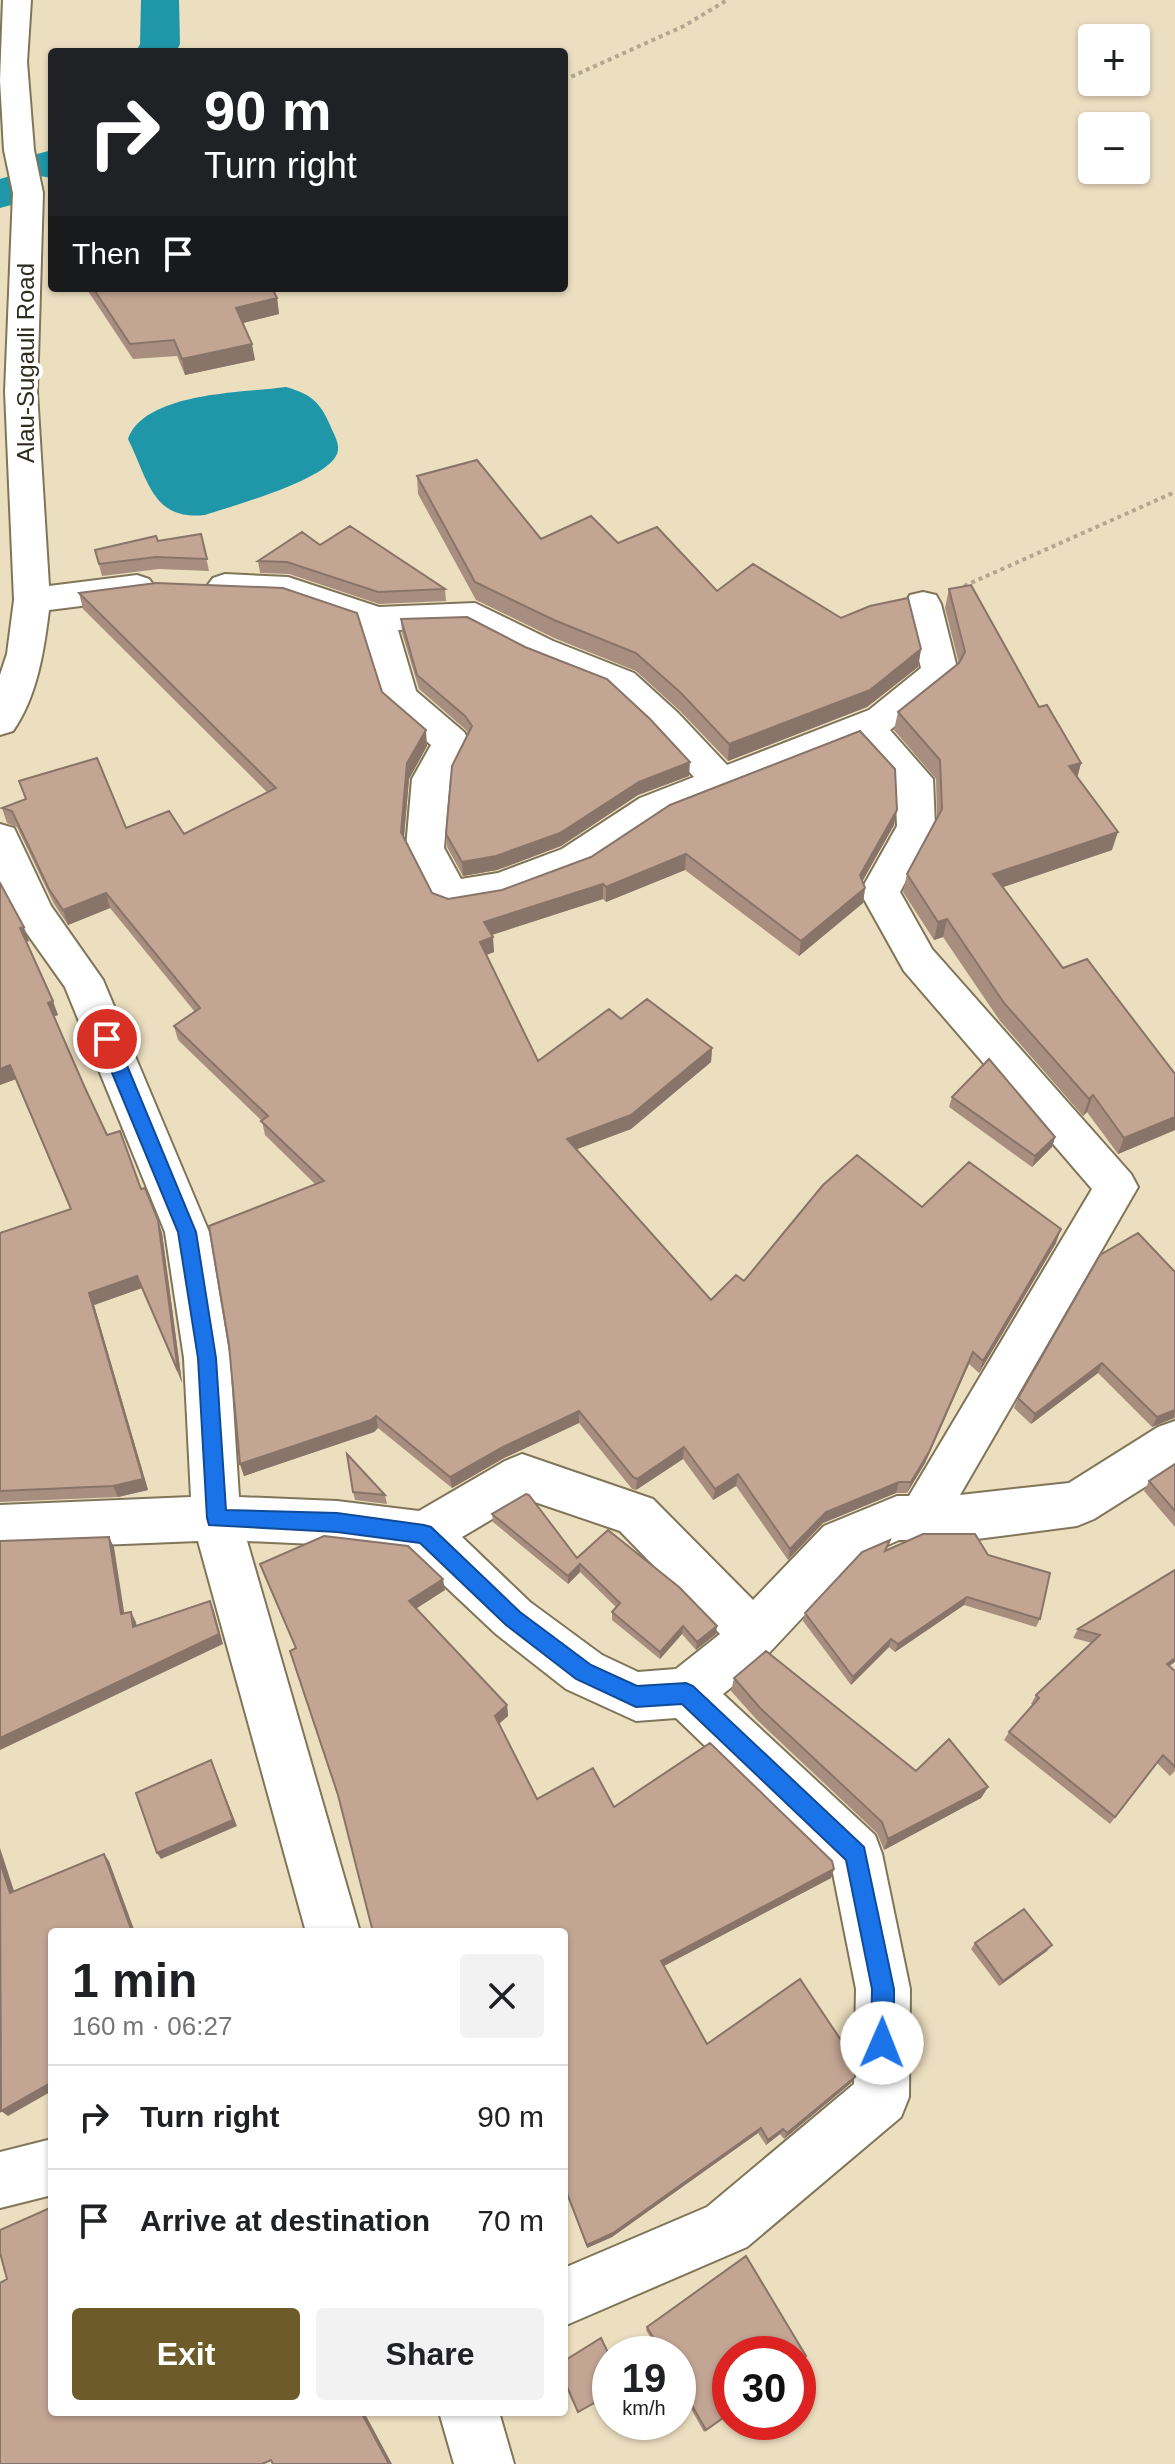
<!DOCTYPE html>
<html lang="en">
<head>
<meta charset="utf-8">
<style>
	body { margin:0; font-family:Arial,sans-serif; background:#f2f2f2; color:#202124; height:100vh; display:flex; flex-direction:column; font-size:30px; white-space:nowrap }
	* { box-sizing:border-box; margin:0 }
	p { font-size:26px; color:#757577 }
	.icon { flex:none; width:44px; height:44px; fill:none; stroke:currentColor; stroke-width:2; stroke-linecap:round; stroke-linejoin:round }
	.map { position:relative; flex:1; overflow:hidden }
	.side { position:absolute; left:48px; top:1928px; width:520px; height:488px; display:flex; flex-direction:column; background:#fff; border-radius:8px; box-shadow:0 2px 6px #0004 }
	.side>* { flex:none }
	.guide { position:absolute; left:48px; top:48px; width:520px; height:244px; border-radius:8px; box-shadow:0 2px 6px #0004; background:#202124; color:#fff; overflow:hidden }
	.controls { position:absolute; left:1078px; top:24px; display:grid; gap:16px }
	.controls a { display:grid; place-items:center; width:72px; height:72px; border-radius:8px; background:#fff; box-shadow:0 2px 6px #0004; font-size:40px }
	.speed { position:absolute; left:592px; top:2336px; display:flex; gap:16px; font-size:40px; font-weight:700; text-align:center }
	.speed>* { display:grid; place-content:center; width:104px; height:104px; border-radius:50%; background:#fff; box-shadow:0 2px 6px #0004; line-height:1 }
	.speed small { font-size:20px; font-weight:400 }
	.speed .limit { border:12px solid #d22; background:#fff; color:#111 }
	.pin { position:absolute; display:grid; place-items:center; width:68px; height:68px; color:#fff; margin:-34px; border:4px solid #fff; border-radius:50%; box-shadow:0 2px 8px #0007 }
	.me { position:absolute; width:88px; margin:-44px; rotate:1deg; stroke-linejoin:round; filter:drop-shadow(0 0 6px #0008) }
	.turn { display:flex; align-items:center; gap:28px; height:168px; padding:0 24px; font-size:36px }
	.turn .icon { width:104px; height:104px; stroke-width:2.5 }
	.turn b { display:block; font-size:56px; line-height:68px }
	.then { display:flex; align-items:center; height:76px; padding:0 24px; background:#0003; gap:16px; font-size:30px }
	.round { display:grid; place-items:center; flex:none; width:84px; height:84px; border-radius:8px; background:#f2f2f2 }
	.headline { display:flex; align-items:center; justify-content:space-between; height:136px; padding:0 24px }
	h1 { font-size:48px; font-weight:700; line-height:60px }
	.button { display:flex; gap:16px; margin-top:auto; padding:16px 24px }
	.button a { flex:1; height:92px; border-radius:8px; background:#6d5c2a; color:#fff; font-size:32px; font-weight:700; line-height:92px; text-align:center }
	.button a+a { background:#f2f2f2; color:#202124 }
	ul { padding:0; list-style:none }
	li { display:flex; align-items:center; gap:24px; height:104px; padding:0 24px; border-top:2px solid #e0e0e0 }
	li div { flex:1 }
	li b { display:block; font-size:30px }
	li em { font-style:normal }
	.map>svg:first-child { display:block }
	.water { fill:#2097a9 }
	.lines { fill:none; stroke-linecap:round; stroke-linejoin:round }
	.canal { fill:#2097a9; fill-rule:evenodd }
	.minor-casing { stroke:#817559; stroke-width:4 }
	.path { stroke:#b2a88f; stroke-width:4; stroke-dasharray:4 4; stroke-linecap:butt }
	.minor { fill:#fff; fill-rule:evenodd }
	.wall { fill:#a88e7f }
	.shaded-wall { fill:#887468 }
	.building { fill:#c3a594; stroke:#887468; stroke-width:2 }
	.route { fill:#1a73e8; stroke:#114b97; stroke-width:2 }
	.labels { text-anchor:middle; stroke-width:8; stroke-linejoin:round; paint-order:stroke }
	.far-street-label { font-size:24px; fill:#302b1f; stroke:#fff }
</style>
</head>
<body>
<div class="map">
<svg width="1175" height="2464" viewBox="0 0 1175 2464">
	<rect width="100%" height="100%" fill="#ecdfc0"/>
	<path class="water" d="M286 387C311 394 320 402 330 425 333 433 341 444 337 454 327 480 232 506 205 515 152 521 148 479 128 439 145 392 243 393 286 387Z"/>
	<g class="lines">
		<path class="canal" d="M141 0H179L180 44 176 52H136L140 44Z
			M52 150V178L33 175 27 166 37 154Z
			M10 176 25 180 31 189 15 204 0 208V179Z"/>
		<defs>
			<path id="minor" d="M3 0H31L27 62 34 150 43 193 37 392 49 586 137 575 149 579 155 587 149 595 137 599 49 610C44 651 37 697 13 731L0 735V675L7 654 14 600 5 392 13 193 4 150 0 80Z
				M225 574 288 577 379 607 475 603 553 641 634 673 678 713 727 765 869 710 921 668 905 604 910 595 923 592 936 595 941 604 958 672 953 681 890 730 933 779 935 826 900 892 932 949 1131 1174 1138 1187 960 1495 1069 1483 1158 1427 1175 1421V1468L1094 1519 1077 1526 977 1539 899 1540 858 1558 753 1670 723 1694 875 1835 882 1854 910 1989 909 2097 901 2117 747 2247 564 2326V2268L707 2207 854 2084 856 1989 832 1868 676 1718 636 1721 566 1689 496 1634 412 1555 337 1545 247 1541 360 1932H306L198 1541 0 1549V1505L191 1497 184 1358 165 1232 65 987 21 925 0 881V824L14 828 51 906 103 980 209 1232 230 1358 239 1497 337 1501 419 1511 505 1461 522 1454 653 1499 753 1600 824 1526 897 1496H909L1092 1189 904 971 860 892 897 826 895 783 858 743 668 818 590 869 502 902 450 911 436 907 406 848 412 779 431 745 386 706 381 697 361 627 286 601 225 598 213 594 207 586 213 578ZM469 628 527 659 608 691 652 731 694 777 640 798 562 849 498 873 461 879 444 848 450 779 470 742 464 732 416 691 398 630ZM526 1499 620 1531 720 1634 676 1669 638 1672 602 1655 530 1602 462 1537Z
				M52 2139V2195L0 2208V2152Z
				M439 2412H499L514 2464H454Z"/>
		</defs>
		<use href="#minor" class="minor-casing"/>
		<path class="path" d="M564 80 684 26 727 0
			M964 586 1175 492"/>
		<use href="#minor" class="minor"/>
	</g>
	<path class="wall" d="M86 288H272L277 298 279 314 243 323 255 360 185 375 177 356 133 359Z
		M417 476 541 539 618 543 717 591 841 618 921 649 918 667 867 707 728 761 680 711 636 671 554 638 476 600 418 494Z
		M201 534 209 571 159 569 102 576 95 550Z
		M320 545 445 589 446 601 379 604 289 574 260 573 258 561Z
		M949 589 1081 763 1077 778 1112 850 1003 887 1063 968 1175 1074V1130L1118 1154 1087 1112 1083 1116 1000 1021 943 937 934 940 903 892 907 874 937 817 936 779 894 730 898 712 959 664 945 608Z
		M79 593 382 692 427 746 409 779 404 838 432 893 448 899 502 890 591 857 894 825 862 881 865 888 863 903 799 956 685 870 606 902 603 899 492 935 494 952 486 955 538 1061 621 1019 712 1048 711 1062 631 1129 576 1149 711 1300 744 1281 922 1207 1056 1243 979 1373 969 1364 925 1463 907 1493H896L823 1523 788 1560 736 1486 713 1500 683 1459 636 1490 632 1489 579 1423 504 1458 452 1488 378 1428 374 1432 244 1476 240 1464 316 1185 265 1135 262 1121 178 1040 174 1026 195 1012 110 908 68 925 54 904 17 827 7 823 2 808 26 799 19 781 126 828 184 834 268 793 83 609Z
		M401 619 689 776 638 795 561 846 497 870 463 876 447 847 446 834 468 733 466 730 419 689 402 633Z
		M0 883 29 941 26 942 58 1015 54 1016 85 1088 107 1135 141 1189 162 1233 182 1383 142 1288 94 1305 148 1490 118 1497 0 1502V1233L71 1209 16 1079 0 1085Z
		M952 1097 1055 1137 1052 1147 1032 1167 949 1107Z
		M1175 1272V1419L1174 1418 1152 1427 1098 1373 1031 1424 1014 1408 1018 1398Z
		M1175 1464V1527L1144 1491 1149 1481Z
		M353 1492 385 1495 387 1504 355 1500Z
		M492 1514 577 1558 716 1634 696 1650 682 1634 660 1659 612 1620V1612L616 1607 580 1572 568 1584 493 1522Z
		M886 1550 1040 1619 1036 1627 964 1605 895 1652 889 1647 851 1685 803 1621 805 1613Z
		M260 1564 445 1590 416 1608 507 1705 508 1716 499 1724 537 1799 614 1807 834 1869 831 1878 664 1966 707 2044 851 2083 784 2139 780 2134 766 2145 758 2133 612 2237 587 2248 566 2193 338 1795 296 1648Z
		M1175 1570 1169 1666 1175 1671V1771L1170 1776 1157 1763 1110 1824 1004 1740 1009 1732 1033 1705 1031 1704 1036 1695 1092 1643 1073 1638 1078 1629Z
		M734 1678 916 1771 988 1787 981 1798 884 1850 877 1833 757 1720 731 1691Z
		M975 1943 1047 1951 999 1986 971 1949Z
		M746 2256 806 2356 798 2362V2354H730V2413L704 2432 678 2386V2354H660L646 2330 647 2327Z"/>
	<path class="shaded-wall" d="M277 298 279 314 239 324 236 308Z
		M252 344 255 360 185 375 182 359Z
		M921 649 918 667 867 707 728 761 729 744Z
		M426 730 427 746 409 779 403 848 401 832 407 763Z
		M690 762 689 776 638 795 561 846 497 870 463 876 462 862 639 782Z
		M1081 763 1076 782 1069 766Z
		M897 810 894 825 857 891 860 875Z
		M1118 832 1112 850 989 892 993 874Z
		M686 854 685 870 606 902V887Z
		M603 884V899L485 937 484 922Z
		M865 888 863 903 799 956 801 941Z
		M106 893 110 908 68 925 63 910Z
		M947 919 943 937 934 940 938 922Z
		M24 927 29 941 25 942 20 928Z
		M493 937 494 952 481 957 480 942Z
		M53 1001 58 1015 53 1017 48 1003Z
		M712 1048 711 1062 631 1129 567 1153V1139Z
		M10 1065 16 1079 0 1085V1069Z
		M1093 1095 1087 1112 1083 1116 1089 1099Z
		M1175 1117V1130L1118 1154 1124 1138Z
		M1055 1137 1052 1147 1032 1167 1035 1156Z
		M158 1220 162 1233 182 1383 178 1371Z
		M1061 1229 1056 1243 979 1373 983 1361Z
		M137 1276 142 1288 94 1305 148 1490 118 1497 113 1486 89 1293Z
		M973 1352 969 1364 925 1463 907 1493 911 1482Z
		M1102 1363 1098 1373 1031 1424 1035 1414Z
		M1175 1410 1174 1418 1152 1427 1157 1417Z
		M579 1411V1423L504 1458 452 1488 450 1477 503 1447Z
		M376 1416 378 1428 374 1432 244 1476 240 1464Z
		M684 1447 683 1459 636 1490 637 1479Z
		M738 1474 736 1486 713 1500 715 1489Z
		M899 1482 896 1493 823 1523 788 1560 790 1549 826 1512Z
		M109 1537 114 1547 126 1624 121 1614Z
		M580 1564V1572L568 1584V1576Z
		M443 1579 445 1590 411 1612 409 1601Z
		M967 1597 964 1605 895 1652 898 1644Z
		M210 1601 214 1611 223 1644 0 1750V1738Z
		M131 1612 136 1622 138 1637 133 1627Z
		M683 1626 682 1634 660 1659V1652Z
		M717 1626 716 1634 696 1650 697 1642Z
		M891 1639 889 1647 851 1685 853 1677Z
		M1175 1658V1662L1161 1672 1167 1664Z
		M507 1705 508 1716 496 1726 495 1716Z
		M211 1760 237 1826 161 1859 157 1853Z
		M988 1787 981 1798 884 1850 888 1839Z
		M0 1848 17 1900 10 1893 0 1862Z
		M104 1854 109 1861 135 1932H132Z
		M834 1869 831 1878 660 1968 661 1961Z
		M1052 1945 1047 1951 999 1986 1003 1981Z
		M855 2077 851 2083 784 2139 787 2133Z
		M52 2082V2091L8 2116 1 2111Z
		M761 2128 758 2133 612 2237 587 2248V2245Z
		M783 2129 780 2134 766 2145 768 2140Z
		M361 2412H364L392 2464H389Z"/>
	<path class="building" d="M93 288H272L277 298 236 308 252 344 182 359 174 340 130 344Z
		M477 460 541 539 591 516 618 543 657 527 717 591 753 564 841 618 870 606 908 598 921 649 870 690 729 744 681 693 636 653 554 620 475 582 417 476Z
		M350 526 445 589 378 592 287 562 258 561 302 532 320 545Z
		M201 534 207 559 156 557 99 564 95 550 156 536 158 541Z
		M156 583 283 588 357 613 382 692 426 730 407 763 401 832 432 893 448 899 502 890 591 857 670 805 860 731 895 769 897 810 860 875 865 888 801 941 686 854 606 887 603 884 484 922 493 937 480 942 538 1061 609 1009 621 1019 647 999 712 1048 631 1115 567 1139 711 1300 736 1275 744 1281 823 1185 857 1155 922 1207 969 1162 1061 1229 983 1361 973 1352 929 1452 911 1482H899L826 1512 790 1549 738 1474 715 1489 684 1447 637 1479 633 1477 579 1411 503 1447 450 1477 376 1416 371 1420 240 1464 229 1345 209 1226 324 1181 261 1121 268 1116 174 1026 200 1008 106 893 63 910 49 889 12 811 2 808 26 799 19 781 97 758 126 828 169 811 184 834 276 788 79 593Z
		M971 585 1039 707 1047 705 1081 763 1069 766 1118 832 993 874 1063 968 1087 959 1175 1074V1117L1124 1138 1093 1095 1089 1099 1004 1003 947 919 938 922 907 874 942 809 940 760 898 712 959 663 965 652 949 589Z
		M467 617 525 647 607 679 650 719 690 762 639 782 560 833 496 856 462 862 446 834 452 766 472 726 465 716 417 675 401 619Z
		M0 883 24 927 20 928 53 1001 48 1003 85 1088 107 1135 120 1131 141 1189 145 1188 158 1220 178 1371 137 1276 89 1293 143 1479 113 1486 0 1491V1233L71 1209 10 1065 0 1069Z
		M989 1059 1055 1137 1035 1156 952 1097Z
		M1138 1233 1175 1272V1410L1157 1417 1102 1363 1035 1414 1018 1398 1100 1255Z
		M347 1454 385 1495 353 1492Z
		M1175 1464V1511L1149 1481Z
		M526 1494 529 1495 577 1558 608 1530 679 1587 717 1626 697 1642 683 1626 660 1652 612 1612 620 1603 580 1564 568 1576 492 1514Z
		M923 1534H975L988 1555 1050 1573 1040 1619 967 1597 898 1644 891 1639 853 1677 805 1613 862 1552 890 1540 885 1551Z
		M324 1536 408 1546 443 1579 409 1601 507 1705 495 1716 537 1799 593 1768 614 1807 710 1743 832 1861 834 1869 661 1961 707 2044 800 1979 855 2061V2077L787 2133 783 2129 768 2140 761 2128 613 2233 587 2245 565 2188 564 2189V1932H373L338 1795 290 1651 296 1648 260 1564Z
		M109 1537 121 1614 131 1612 133 1627 210 1601 219 1634 0 1738V1541Z
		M1175 1570V1658L1167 1664 1175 1671V1767L1163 1755 1115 1817 1009 1732 1039 1698 1036 1695 1100 1635 1078 1629Z
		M766 1651 916 1771 949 1739 988 1787 888 1839 882 1822 760 1708 734 1678Z
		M211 1760 233 1820 157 1853 136 1793Z
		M104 1854 132 1932H52V2082L1 2111 0 1862 10 1893Z
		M1024 1909 1052 1945 1003 1981 975 1943Z
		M52 2207V2412H361L389 2464H273L271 2460 262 2464H0V2283L7 2279 0 2253V2230Z
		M746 2256 806 2356 798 2362V2354H730V2413L706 2430 678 2381V2354H663L647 2327Z
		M601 2338 610 2357V2394L578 2412 564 2380V2361Z"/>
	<path class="route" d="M107 1032 116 1039 196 1232 216 1358 226 1510 337 1513 424 1525 431 1527 520 1612 591 1665 637 1686 686 1683 693 1686 864 1847 894 1989V2043L890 2051 882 2055 874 2051 871 2043 872 1989 846 1860 682 1704 636 1707 576 1679 506 1625 420 1543 337 1532 209 1525 207 1518 198 1358 178 1232 98 1039Z"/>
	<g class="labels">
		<g class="far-street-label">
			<text transform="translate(26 363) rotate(-90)" y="8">Alau-Sugauli Road</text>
		</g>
	</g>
</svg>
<div class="controls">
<a>+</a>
<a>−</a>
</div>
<div class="speed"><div>19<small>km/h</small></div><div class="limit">30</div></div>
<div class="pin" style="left:107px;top:1039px;background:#d93025"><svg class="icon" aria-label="arrive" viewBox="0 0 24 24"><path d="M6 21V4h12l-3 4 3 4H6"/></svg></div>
<svg class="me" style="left:882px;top:2043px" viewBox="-20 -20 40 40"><circle r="19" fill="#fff"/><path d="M0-13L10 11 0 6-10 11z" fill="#1a73e8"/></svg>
<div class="guide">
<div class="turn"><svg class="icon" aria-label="right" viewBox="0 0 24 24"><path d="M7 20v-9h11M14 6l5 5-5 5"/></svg><div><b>90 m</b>Turn right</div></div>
<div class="then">Then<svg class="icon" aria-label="arrive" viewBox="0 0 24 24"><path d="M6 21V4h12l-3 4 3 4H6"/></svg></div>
</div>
<section class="side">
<div class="headline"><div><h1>1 min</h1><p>160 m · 06:27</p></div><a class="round"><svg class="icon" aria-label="close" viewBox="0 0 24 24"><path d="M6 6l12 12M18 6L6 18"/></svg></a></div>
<ul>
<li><svg class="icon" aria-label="right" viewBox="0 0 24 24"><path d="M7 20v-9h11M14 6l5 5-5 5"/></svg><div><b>Turn right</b></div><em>90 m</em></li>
<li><svg class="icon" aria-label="arrive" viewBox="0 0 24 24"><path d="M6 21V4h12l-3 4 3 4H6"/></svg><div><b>Arrive at destination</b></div><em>70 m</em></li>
</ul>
<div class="button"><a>Exit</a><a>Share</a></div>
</section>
</div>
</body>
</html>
